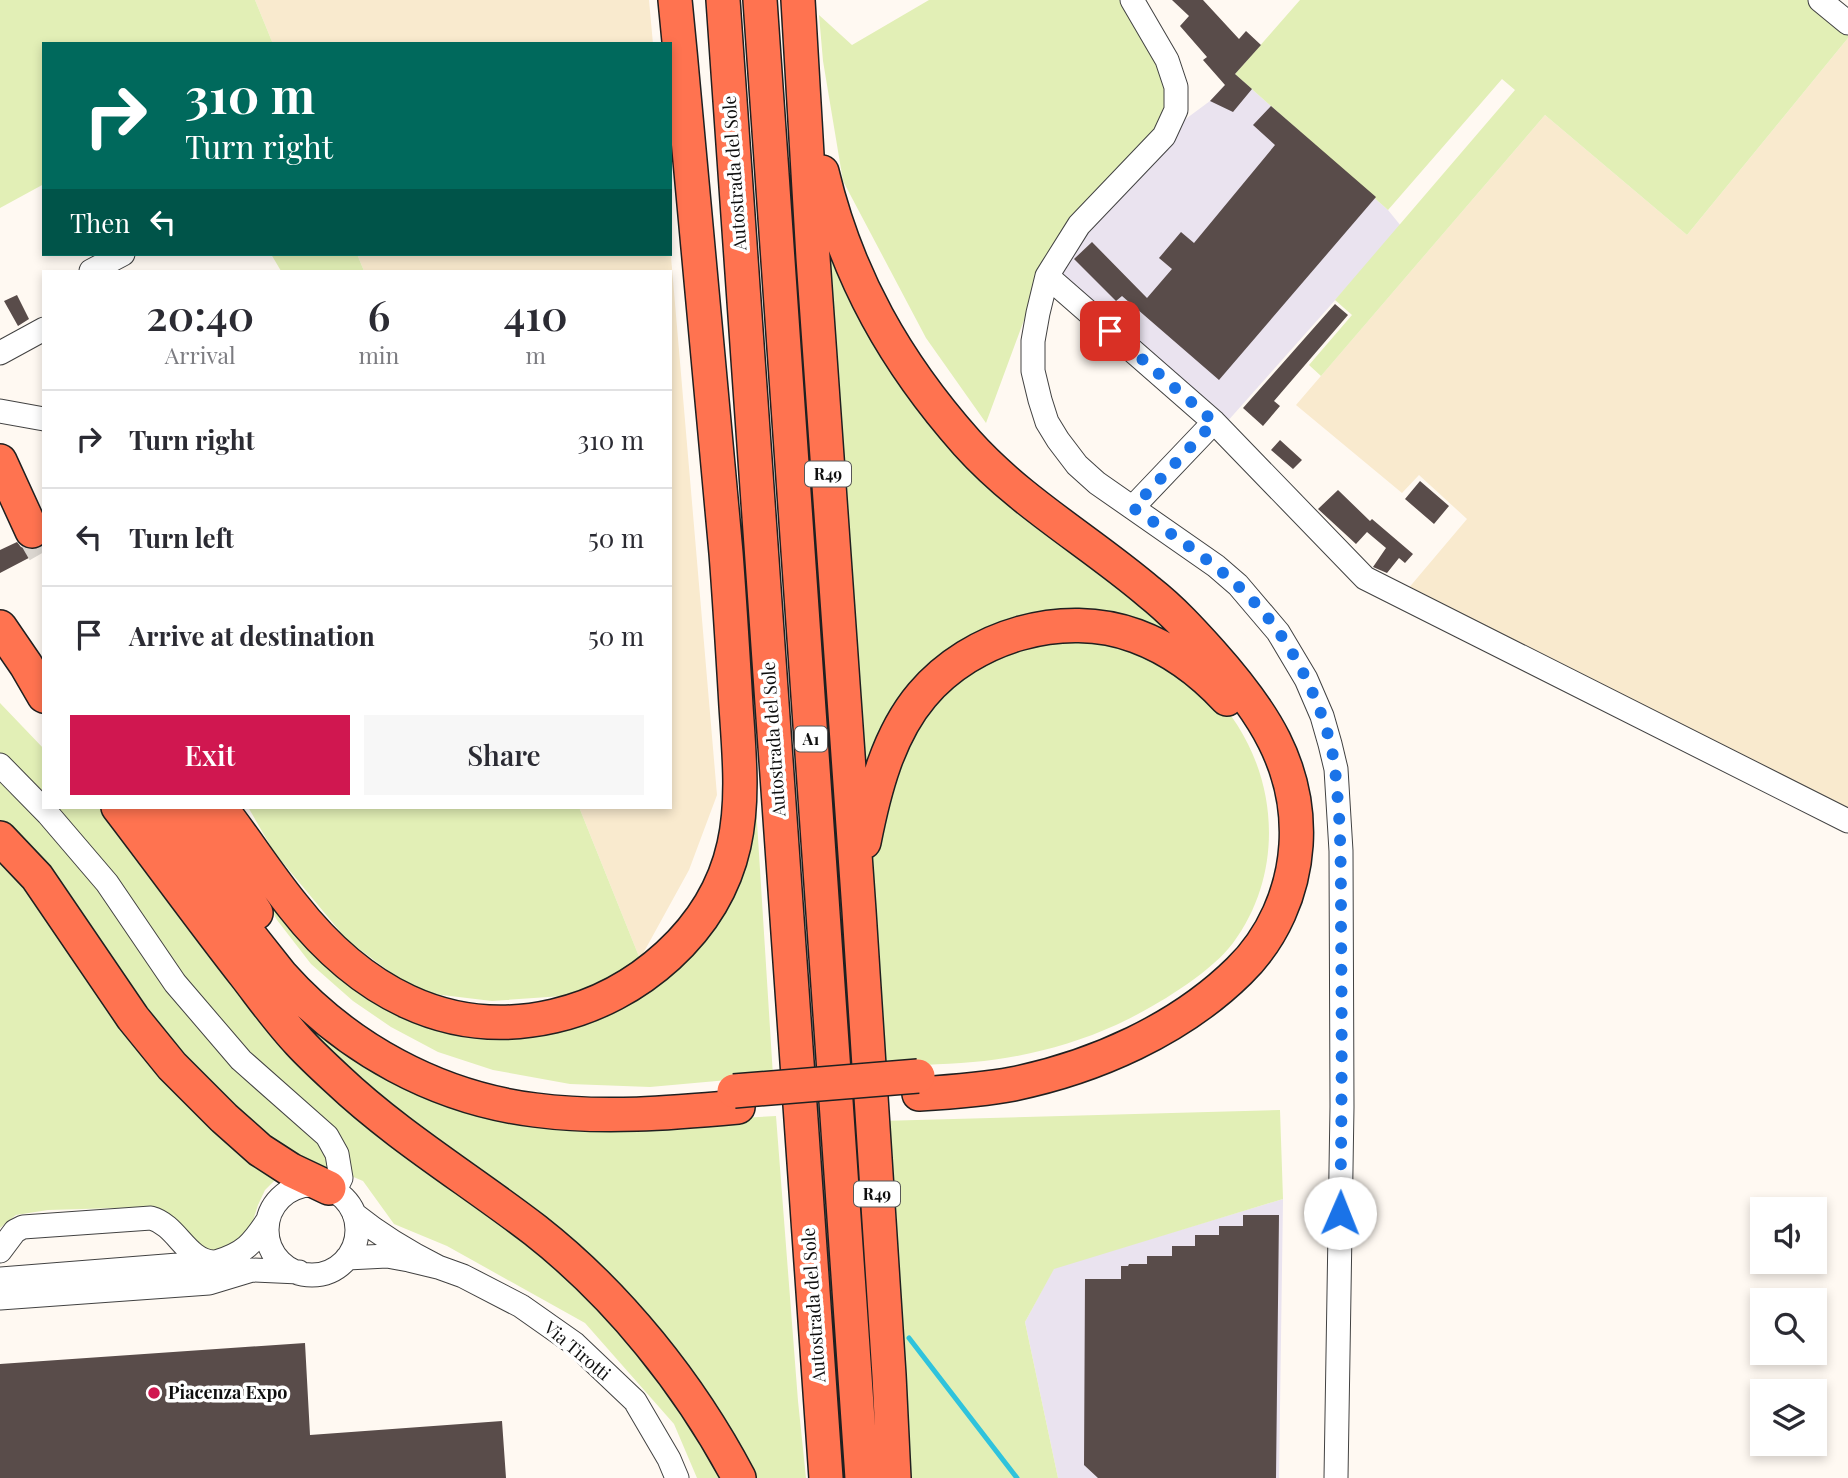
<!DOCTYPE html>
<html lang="en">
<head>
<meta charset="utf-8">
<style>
	body { margin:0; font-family:"Playfair Display",serif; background:#f7f7f7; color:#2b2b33; height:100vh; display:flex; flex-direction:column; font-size:26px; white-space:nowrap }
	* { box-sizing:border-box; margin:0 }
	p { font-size:23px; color:#7c7c81 }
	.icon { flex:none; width:38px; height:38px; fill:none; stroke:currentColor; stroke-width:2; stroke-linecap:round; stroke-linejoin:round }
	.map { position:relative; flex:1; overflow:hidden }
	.panel { position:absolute; left:42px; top:270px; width:630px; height:539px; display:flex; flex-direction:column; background:#fff; border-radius:0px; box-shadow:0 4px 10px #0003 }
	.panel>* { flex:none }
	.hud { position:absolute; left:42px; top:42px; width:630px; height:214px; border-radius:0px; box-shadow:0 4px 10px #0003; background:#00695c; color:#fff; overflow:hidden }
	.tools { position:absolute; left:1750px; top:1197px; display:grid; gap:14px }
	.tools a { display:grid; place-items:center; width:77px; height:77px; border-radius:0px; background:#fff; box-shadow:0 4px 10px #0003; font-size:35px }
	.pin { position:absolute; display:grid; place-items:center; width:60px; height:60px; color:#fff; margin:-30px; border-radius:14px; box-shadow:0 4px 10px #0006 }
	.me { position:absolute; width:77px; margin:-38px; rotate:1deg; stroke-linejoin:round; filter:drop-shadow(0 0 5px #0008) }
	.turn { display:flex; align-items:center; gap:24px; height:147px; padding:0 28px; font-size:32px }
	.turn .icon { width:91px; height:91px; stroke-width:2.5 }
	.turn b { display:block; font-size:49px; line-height:60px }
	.then { display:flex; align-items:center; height:66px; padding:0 28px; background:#0003; gap:14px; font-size:26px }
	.eta { display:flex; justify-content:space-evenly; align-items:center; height:119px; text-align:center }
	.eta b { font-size:42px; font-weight:600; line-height:49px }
	.action { display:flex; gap:14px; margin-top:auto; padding:14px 28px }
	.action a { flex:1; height:80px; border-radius:0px; background:#d01750; color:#fff; font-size:28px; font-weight:600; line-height:80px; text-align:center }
	.action a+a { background:#f7f7f7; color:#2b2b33 }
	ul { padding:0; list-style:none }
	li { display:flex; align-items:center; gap:21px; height:98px; padding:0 28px; border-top:2px solid #e1e1e2 }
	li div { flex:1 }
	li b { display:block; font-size:26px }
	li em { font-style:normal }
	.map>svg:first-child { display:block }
	.industrial { fill:#eae3ef }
	.farmland { fill:#f9eace }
	.green { fill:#e2efb6 }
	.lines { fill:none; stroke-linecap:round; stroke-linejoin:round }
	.stream { stroke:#2fc3dc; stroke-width:5 }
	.building { fill:#594c4a }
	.highway-tunnel { stroke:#dbd6d0; stroke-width:33; stroke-dasharray:33 17; stroke-linecap:butt }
	.minor-casing { stroke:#424242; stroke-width:25 }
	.highway-casing { stroke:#202020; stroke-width:36 }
	.minor { stroke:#fff; stroke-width:23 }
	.highway { stroke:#ff7350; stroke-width:33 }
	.highway-bridge-casing { stroke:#202020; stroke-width:36; stroke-linecap:butt }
	.highway-bridge { stroke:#ff7350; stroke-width:33 }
	.route { stroke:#1a73e8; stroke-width:12; stroke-dasharray:0 21.6 }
	.poi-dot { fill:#d01750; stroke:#fff; stroke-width:2.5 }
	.labels { text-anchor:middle; stroke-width:7; stroke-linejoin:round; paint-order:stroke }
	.shield { fill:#fff; stroke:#575757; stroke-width:2 }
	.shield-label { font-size:16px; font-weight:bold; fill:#0f0f0f }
	.street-label { font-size:18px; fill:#0f0f0f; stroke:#fff }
	.poi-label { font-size:18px; font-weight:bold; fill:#0f0f0f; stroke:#fff; text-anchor:start }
</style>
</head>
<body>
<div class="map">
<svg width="1848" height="1478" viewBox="0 0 1848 1478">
	<rect width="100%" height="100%" fill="#fff9f2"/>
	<path class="industrial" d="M1235 74 1388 210 1401 226 1226 423 1041 274 1164 135 1210 101Z
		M1283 1199 1279 1478H1058L1025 1322 1054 1268Z"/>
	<path class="farmland" d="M255 0H649L653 44H273Z
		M1848 38V809L1407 590 1467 519 1419 475 1402 493 1296 405 1545 115 1687 235Z
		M670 245 717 795 689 870 640 959 579 807H670V271H364L357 254H670Z"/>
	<path class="green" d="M0 0H255L273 44H44V184L0 208Z
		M929 0H1124L1167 60 1176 108 1041 274 986 423 926 338 843 181 823 61 819 15 852 45Z
		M1300 0H1809L1848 33V38L1687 235 1545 115 1321 376 1309 365 1352 315 1335 300 1515 90 1502 79 1388 210 1235 74Z
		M825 228 878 335 1219 671 1138 627 973 643 866 794Z
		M271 254H357L364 271H281Z
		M1119 637C1141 649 1162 662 1184 674 1192 679 1203 684 1210 691 1277 758 1290 866 1233 943 1210 974 1151 1009 1116 1025 1072 1045 1021 1058 973 1062 941 1065 909 1065 878 1067L868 885 873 832 882 795 931 695 1016 640Z
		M0 703 44 749V807H103L212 957 559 1260 658 1366 731 1478H697L674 1424 585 1323 447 1246 394 1224 363 1181 330 1167H315L294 1159 188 1069 0 827Z
		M756 806 773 1076 650 1087 570 1084 493 1070 438 1052 391 1027 353 1001 311 964 277 920 243 859 433 1020 645 985Z
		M248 807H579L640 959 612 978 563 996 492 1001 417 992 347 940 274 852Z
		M0 850 280 1175 265 1190 258 1205 249 1233 241 1243 211 1253 150 1207 48 1210 16 1215 0 1228Z
		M176 861 382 1067 682 1121 776 1116 798 1401 806 1478H750L686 1373 362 1083 303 1024Z
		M1280 1110 1283 1199 1054 1269 1025 1322 1058 1478H901L880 1121Z"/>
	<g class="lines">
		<path class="stream" d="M909 1338 1017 1478"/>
	</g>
	<path class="building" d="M1172 0H1203L1239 39 1246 31 1261 45 1235 74 1252 89 1233 112 1210 101 1225 85 1203 60 1207 57 1180 26 1189 16Z
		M1271 106 1376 197 1219 380 1122 296 1116 301 1074 259 1092 242 1147 298 1172 269 1159 258 1181 232 1194 243 1275 145 1253 125Z
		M17 295 29 319 18 326 4 301Z
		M1335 304 1348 315 1274 401 1280 406 1263 426 1243 408Z
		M1280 440 1302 460 1293 469 1271 450Z
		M1420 481 1449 506 1434 524 1405 499Z
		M1338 490 1370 521 1372 519 1413 554 1405 563 1399 558 1387 573 1373 567 1386 548 1367 532 1356 544 1318 509Z
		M17 542 21 547 30 550 39 549 44 546V550L0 573V550Z
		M1243 1215H1279L1276 1478H1098L1084 1465 1085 1279H1121V1266H1128L1129 1264H1147V1256H1172V1246H1195V1235H1219V1226H1243Z
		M305 1343 310 1435 502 1421 506 1478H0V1364Z"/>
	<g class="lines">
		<path class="highway-tunnel" d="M32 531 44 552"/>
		<defs>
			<path id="minor" d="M1132 0 1167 60 1176 87V110L1164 136 1079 225 1047 276 1038 313 1033 341V371L1040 400 1047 422 1058 440 1077 465 1097 483 1216 566 1238 585 1278 632 1306 679 1322 716 1330 744 1336 769 1341 851 1342 1107 1336 1478
				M1820 0 1848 23
				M91 271 123 254
				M1047 276 1214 422 1365 578 1848 821
				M0 353 44 329
				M0 411 44 419
				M1133 507 1214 422
				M0 765 48 814 107 883 175 983 241 1060 327 1136 337 1154 341 1178 334 1192
				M267 1230a45 45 0 1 1 90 0a45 45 0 1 1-90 0Z
				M0 1251 15 1231 23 1227 151 1218C177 1225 186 1260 213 1262
				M347 1258 387 1256 409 1260 438 1267C408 1252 380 1235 354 1214
				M438 1267 463 1276 521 1306 575 1344 635 1401 669 1459 677 1478
				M0 1279 216 1262C245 1253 252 1244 268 1220
				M0 1298 209 1283 252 1270 299 1272"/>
			<path id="highway" d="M723 0 826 1478
				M760 0 862 1478
				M798 0 813 258 859 911 889 1375 894 1478
				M822 172C847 277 896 363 967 443 1020 502 1089 541 1149 592 1172 610 1192 632 1211 653 1261 709 1301 766 1296 845 1293 892 1273 938 1239 971 1179 1030 1095 1067 1013 1084 982 1090 951 1092 919 1094
				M0 461 32 531
				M0 627 26 665 44 696
				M118 807C161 863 202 920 246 976 263 998 280 1022 299 1042 311 1055 324 1067 337 1079 396 1135 470 1180 535 1230 618 1295 690 1385 739 1478
				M148 807 281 975C346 1048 437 1098 535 1110 603 1119 671 1113 738 1107
				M187 807 256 913
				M220 807C245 839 267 874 293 906 358 989 446 1041 554 1016 637 997 715 931 734 845 744 800 739 752 736 706 733 655 730 604 726 553 710 368 693 184 675 0
				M0 838 37 877 133 1018 172 1066 224 1118 260 1150 291 1170 329 1188
				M864 842C874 791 888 735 922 695 972 636 1063 609 1136 636 1171 649 1202 672 1227 699"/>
		</defs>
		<use href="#minor" class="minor-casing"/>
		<use href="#highway" class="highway-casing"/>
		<use href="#minor" class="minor"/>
		<use href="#highway" class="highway"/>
		<defs>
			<path id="highway-bridge" d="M734 1091 918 1076"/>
		</defs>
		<use href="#highway-bridge" class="highway-bridge-casing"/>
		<use href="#highway-bridge" class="highway-bridge"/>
	</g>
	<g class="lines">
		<path class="route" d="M1110 331 1214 422 1133 508C1186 544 1240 578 1278 631 1302 665 1321 706 1331 746 1336 769 1337 792 1339 815 1341 852 1341 889 1341 926 1342 1022 1342 1118 1340 1213"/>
	</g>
	<circle class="poi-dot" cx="154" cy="1393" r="7"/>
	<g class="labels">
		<g class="shield">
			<rect x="805" y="461.5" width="46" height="25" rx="5"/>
			<rect x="795" y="726.5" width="32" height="25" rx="5"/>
			<rect x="854" y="1181.5" width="46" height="25" rx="5"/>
		</g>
		<g class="shield-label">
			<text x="828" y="480">R49</text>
			<text x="811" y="745">A1</text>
			<text x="877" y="1200">R49</text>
		</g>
		<g class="street-label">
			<text transform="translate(735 173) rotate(-94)" y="6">Autostrada del Sole</text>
			<text transform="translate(774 739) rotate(-94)" y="6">Autostrada del Sole</text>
			<text transform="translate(814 1305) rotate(-94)" y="6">Autostrada del Sole</text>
			<text transform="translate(577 1351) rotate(40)" y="6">Via Tirotti</text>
		</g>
		<g class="poi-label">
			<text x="168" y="1399">Piacenza Expo</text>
		</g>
	</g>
</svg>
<div class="tools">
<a><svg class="icon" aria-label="sound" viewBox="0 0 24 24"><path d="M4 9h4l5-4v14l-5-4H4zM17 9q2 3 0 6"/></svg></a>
<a><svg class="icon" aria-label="search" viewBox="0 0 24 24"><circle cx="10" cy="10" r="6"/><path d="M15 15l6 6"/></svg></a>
<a><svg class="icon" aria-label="layers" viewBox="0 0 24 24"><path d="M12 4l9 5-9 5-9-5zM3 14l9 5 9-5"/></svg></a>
</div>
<div class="pin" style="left:1110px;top:331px;background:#d93025"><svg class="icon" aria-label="arrive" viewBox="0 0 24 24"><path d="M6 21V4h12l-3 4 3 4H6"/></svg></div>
<svg class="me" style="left:1340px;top:1213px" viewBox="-20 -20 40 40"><circle r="19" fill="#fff"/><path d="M0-13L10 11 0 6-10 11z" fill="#1a73e8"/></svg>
<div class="hud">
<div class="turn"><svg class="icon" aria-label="right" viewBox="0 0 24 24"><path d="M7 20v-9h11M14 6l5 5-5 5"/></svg><div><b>310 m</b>Turn right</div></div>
<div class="then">Then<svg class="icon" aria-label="left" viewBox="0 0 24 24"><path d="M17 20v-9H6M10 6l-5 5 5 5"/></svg></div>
</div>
<section class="panel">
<div class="eta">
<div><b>20:40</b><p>Arrival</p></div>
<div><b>6</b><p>min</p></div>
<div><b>410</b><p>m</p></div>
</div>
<ul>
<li><svg class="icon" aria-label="right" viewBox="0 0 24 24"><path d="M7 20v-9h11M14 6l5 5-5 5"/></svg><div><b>Turn right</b></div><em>310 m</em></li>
<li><svg class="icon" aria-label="left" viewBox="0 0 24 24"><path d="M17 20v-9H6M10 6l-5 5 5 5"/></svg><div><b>Turn left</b></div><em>50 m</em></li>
<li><svg class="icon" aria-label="arrive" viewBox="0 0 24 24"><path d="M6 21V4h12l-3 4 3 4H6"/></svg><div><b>Arrive at destination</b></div><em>50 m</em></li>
</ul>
<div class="action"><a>Exit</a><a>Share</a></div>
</section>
</div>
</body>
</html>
